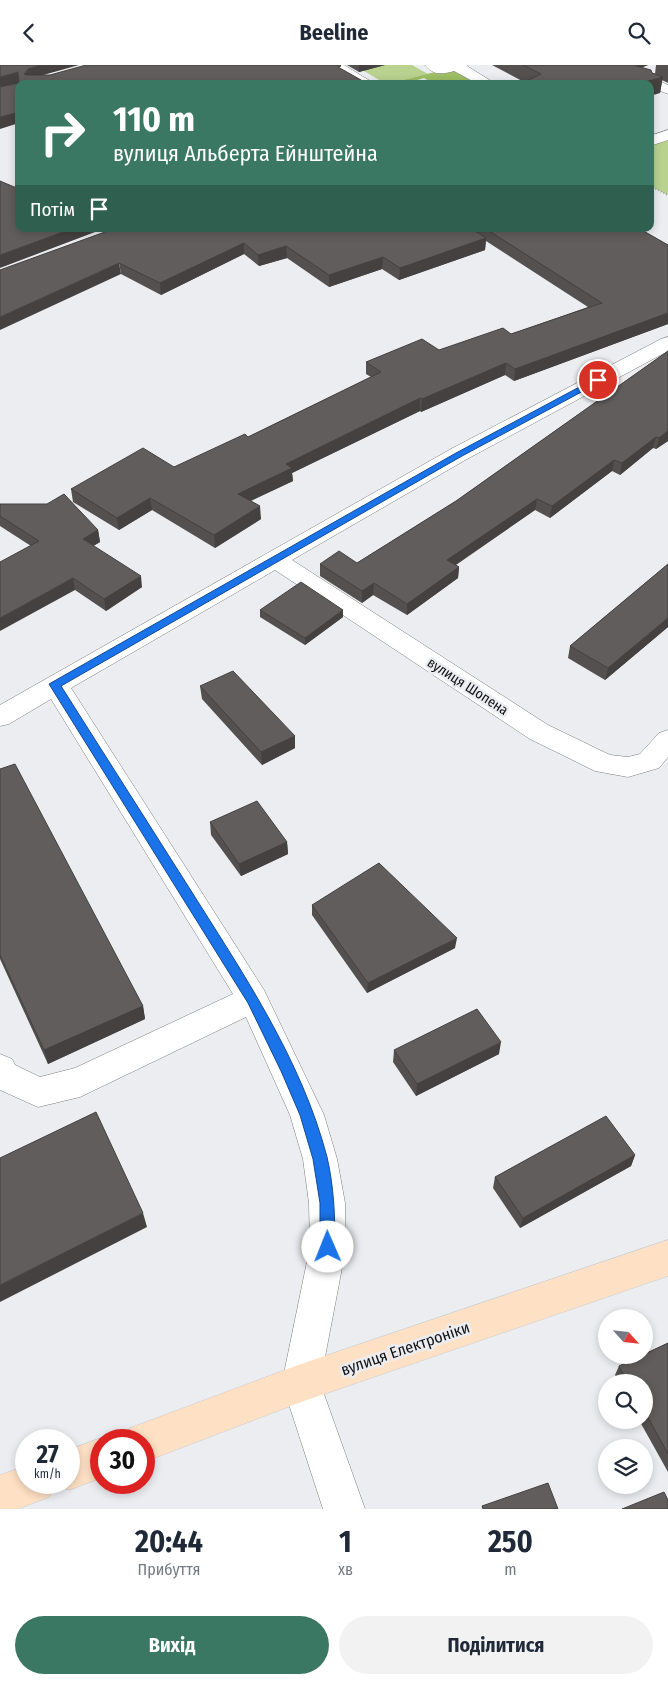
<!DOCTYPE html>
<html lang="uk">
<head>
<meta charset="utf-8">
<style>
	body { margin:0; font-family:"Fira Sans Condensed",sans-serif; background:#f2f2f3; color:#1f2937; height:100vh; display:flex; flex-direction:column; font-size:19px; white-space:nowrap }
	* { box-sizing:border-box; margin:0 }
	p { font-size:16px; color:#747a83 }
	.icon { flex:none; width:28px; height:28px; fill:none; stroke:currentColor; stroke-width:2; stroke-linecap:round; stroke-linejoin:round }
	.map { position:relative; height:1444px; overflow:hidden }
	.panel { display:flex; flex-direction:column; background:#fff; flex:1 }
	.panel>* { flex:none }
	.hud { position:absolute; left:15px; top:15px; width:639px; height:152px; border-radius:10px; box-shadow:0 2px 8px #0003; background:#3b7863; color:#fff; overflow:hidden }
	.needle { width:32px; rotate:117deg }
	.tools { position:absolute; left:598px; top:1244px; display:grid; gap:10px }
	.tools a { display:grid; place-items:center; width:55px; height:55px; border-radius:50%; background:#fff; box-shadow:0 2px 8px #0003; font-size:25px }
	.speed { position:absolute; left:15px; top:1364px; display:flex; gap:10px; font-size:25px; font-weight:700; text-align:center }
	.speed>* { display:grid; place-content:center; width:65px; height:65px; border-radius:50%; background:#fff; box-shadow:0 2px 8px #0003; line-height:1 }
	.speed small { font-size:12px; font-weight:400 }
	.speed .limit { border:8px solid #d22; background:#fff; color:#111 }
	.pin { position:absolute; display:grid; place-items:center; width:42px; height:42px; color:#fff; margin:-21px; border:2px solid #fff; border-radius:50%; box-shadow:0 1px 5px #0007 }
	.me { position:absolute; width:55px; margin:-28px; rotate:359deg; stroke-linejoin:round; filter:drop-shadow(0 0 4px #0008) }
	.turn { display:flex; align-items:center; gap:18px; height:105px; padding:0 15px; font-size:22px }
	.turn .icon { width:65px; height:65px; stroke-width:2.5 }
	.turn b { display:block; font-size:35px; line-height:42px }
	.then { display:flex; align-items:center; height:48px; padding:0 15px; background:#0003; gap:10px; font-size:19px }
	.eta { display:flex; justify-content:space-evenly; align-items:center; height:85px; text-align:center }
	.eta b { font-size:30px; font-weight:700; line-height:35px }
	.cta { display:flex; gap:10px; margin-top:auto; padding:10px 15px }
	.cta a { flex:1; height:58px; border-radius:30px; background:#3b7863; color:#fff; font-size:20px; font-weight:700; line-height:58px; text-align:center }
	.cta a+a { background:#f2f2f3; color:#1f2937 }
	header { display:flex; justify-content:space-between; align-items:center; height:65px; padding:0 15px; background:#fff; font-size:22px; font-weight:700 }
	.map>svg:first-child { display:block }
	.green { fill:#b9d28f }
	.forest { fill:#9ebf63 }
	.lines { fill:none; stroke-linecap:round; stroke-linejoin:round }
	.minor-casing { stroke:#7c7e81; stroke-width:1 }
	.major-casing { stroke:#cbcbcb; stroke-width:1 }
	.path { stroke:#9c9da0; stroke-width:2; stroke-dasharray:1 2; stroke-linecap:butt }
	.minor { fill:#fff; fill-rule:evenodd }
	.major { fill:#fee0c4; fill-rule:evenodd }
	.wall { fill:#53504f }
	.shaded-wall { fill:#444140 }
	.building { fill:#615d5c; stroke:#444140 }
	.route { fill:#1a73e8; stroke:#114b97 }
	.labels { text-anchor:middle; stroke-width:5; stroke-linejoin:round; paint-order:stroke }
	.street-label { font-size:14px; fill:#111112; stroke:#ebedf1 }
	.near-street-label { font-size:16px; fill:#111112; stroke:#ebedf1 }
</style>
</head>
<body>
<header><svg class="icon" aria-label="back" viewBox="0 0 24 24"><path d="M15 5l-7 7 7 7"/></svg>Beeline<svg class="icon" aria-label="search" viewBox="0 0 24 24"><circle cx="10" cy="10" r="6"/><path d="M15 15l6 6"/></svg></header>
<div class="map">
<svg width="668" height="1444" viewBox="0 0 668 1444">
	<rect width="100%" height="100%" fill="#ebedf1"/>
	<path class="green" d="M354 0H412L428 9 386 19Z
		M668 73V130L650 121V78Z"/>
	<path class="forest" d="M451 3 479 19H434L424 13 404 19H387Z"/>
	<g class="lines">
		<defs>
			<path id="minor" d="M327 0H344L375 19H357Z
				M425 0H468L467 1 496 19H478L454 6C442 9 434 11 425 0Z
				M606 0H625L668 20V29L650 22V19H643L608 3Z
				M668 65V75L650 81V71Z
				M668 272V286L467 394 292 495 548 660 610 690 628 692 640 689 659 668 668 665V692L659 703 628 712 595 706 530 674 275 505 71 623 264 925 324 1050 337 1094 345 1138 346 1182 320 1318 365 1444H323L282 1318 310 1182 309 1138 303 1094 290 1050 246 952 80 1032 38 1042 0 1025V989L12 994 15 1000 40 1012 75 1003 233 929 51 634 9 659 0 661V640L451 384 661 274Z"/>
			<path id="major" d="M668 1175V1211L301 1337 144 1397V1375H125L130 1363 301 1299Z
				M101 1373 106 1375H101V1413L69 1425 55 1419 49 1432 18 1444H0V1410L26 1401V1418H69V1385Z"/>
		</defs>
		<use href="#minor" class="minor-casing"/>
		<use href="#major" class="major-casing"/>
		<path class="path" d="M650 121 668 130"/>
		<use href="#minor" class="minor"/>
		<use href="#major" class="major"/>
	</g>
	<path class="wall" d="M347 0H385L359 7Z
		M492 0H648L641 3 655 9 656 0H668V18L662 15 660 28 524 17Z
		M113 164H640L668 180V259L514 316 505 310 421 347 420 346 292 408 293 416 251 436 261 454 215 483 152 445 119 465 73 437 71 424 174 402 248 372 371 312 366 309V297L439 285 511 269 588 242 486 176 485 185 399 215 382 204 329 222 287 193 259 201 244 189 161 230 121 209Z
		M668 286V376L656 384 653 383 620 410 612 406 550 453 535 445 456 500 459 502 458 513 407 550 373 530 362 538 320 511V499L357 498 456 436Z
		M0 439 98 465 100 477 93 481 142 522 106 546 75 525 31 481 0 461Z
		M668 499V562L605 615 568 593 570 581Z
		M260 545H343V552L305 580 260 552Z
		M200 621 295 671V683L262 700 202 634Z
		M0 704 143 941 145 954 48 999 0 894Z
		M210 757 287 777 288 789 241 811 211 770Z
		M312 840 455 883 367 928 312 850Z
		M394 985 499 989 416 1031 393 997Z
		M635 1090 631 1101 520 1163 493 1123 495 1112Z
		M668 1278V1407L639 1355H644V1318H619L615 1310 619 1301Z"/>
	<path class="shaded-wall" d="M41 0H79L29 14 24 9 28 4Z
		M359 0H385L359 7Z
		M638 0H648L637 4Z
		M18 7 20 18 0 22V12Z
		M663 12 660 28 650 31V19H638Z
		M19 47V58L0 64V52Z
		M71 164H103L0 203V190Z
		M486 173 485 185 399 215 400 203Z
		M244 178V189L161 230 160 218Z
		M286 181 287 193 259 201 258 190Z
		M383 192 382 204 329 222V210Z
		M119 198 121 209 0 265V252Z
		M668 248V259L514 316 515 304Z
		M506 298 505 310 421 347 422 334Z
		M420 333V346L292 408 293 416 239 441 238 429 286 399Z
		M668 366V376L656 384 659 373Z
		M656 372 653 383 620 410 622 398Z
		M614 395 612 406 550 453 552 441Z
		M150 433 152 445 119 465 117 453Z
		M537 434 535 445 446 506 447 495Z
		M260 441 261 454 215 483 214 470Z
		M98 465 100 477 85 486 83 474Z
		M459 502 458 513 407 550V539Z
		M141 511 142 522 106 546 104 534Z
		M73 513 75 525 0 566V553Z
		M374 518 373 530 362 538V526Z
		M343 545V552L305 580V573Z
		M668 553V562L605 615 608 603Z
		M295 671V683L262 700 261 687Z
		M287 777 288 789 241 811 239 799Z
		M457 873 455 883 367 928 368 918Z
		M143 941 145 954 48 999 44 985Z
		M501 977 499 989 416 1031 417 1019Z
		M635 1090 631 1101 520 1163 523 1153Z
		M143 1148 147 1162 0 1237V1220Z"/>
	<path class="building" d="M0 0H41L28 4 24 9 26 10H50L86 0H340L341 1 338 2 368 19H19V47L0 52V22L19 18 18 7 0 12Z
		M523 0H633L651 5 652 8 663 12 638 19H520L541 9Z
		M0 116 19 124V164H71L0 190Z
		M113 164H472L486 173 400 203 383 192 329 210 286 181 258 190 244 178 160 218 119 198 0 252V205Z
		M486 164H640L668 180V248L515 304 506 298 422 334 420 333 286 399 292 403 238 429 260 441 214 470 150 433 117 453 71 424 143 383 174 402 245 369 248 372 381 307 366 297 422 274 439 285 503 263 511 269 602 238Z
		M668 286V366L659 373 656 372 622 398 614 395 552 441 537 434 447 495 459 502 407 539 374 518 362 526 320 499 339 486 357 498 456 436Z
		M64 429 98 465 83 474 141 511 104 534 73 513 0 553V497L39 476 0 451V439H47Z
		M668 499V553L608 603 570 581Z
		M301 517 343 545 305 573 260 545Z
		M233 606 295 671 261 687 200 621Z
		M15 699 143 941 44 985 0 890V704Z
		M257 736 287 777 239 799 210 757Z
		M379 798 457 873 368 918 312 840Z
		M477 944 501 977 417 1019 394 985Z
		M96 1047 143 1148 0 1220V1093Z
		M606 1051 635 1090 523 1153 495 1112Z
		M668 1278V1389L644 1345V1318H628L619 1301Z
		M548 1418 558 1444H483L482 1441Z
		M664 1427 668 1435V1444H622Z"/>
	<path class="route" d="M598 312 602 315 600 317 462 391 61 621C103 688 146 754 188 821 242 907 301 993 327 1092 334 1122 335 1152 335 1182L333 1188 328 1190 323 1188 320 1182V1138L313 1094 300 1050 281 1006 248 938 49 619 456 388Z"/>
	<g class="labels">
		<g class="street-label">
			<text transform="translate(468 621) rotate(33)" y="5">вулиця Шопена</text>
		</g>
		<g class="near-street-label">
			<text transform="translate(405 1283) rotate(-19)" y="6">вулиця Електроніки</text>
		</g>
	</g>
</svg>
<div class="tools">
<a><svg class="needle" viewBox="-14 -14 28 28"><path d="M0-13l5 13h-10z" fill="#e53935"/><path d="M0 13l5-13h-10z" fill="#747a83"/></svg></a>
<a><svg class="icon" aria-label="search" viewBox="0 0 24 24"><circle cx="10" cy="10" r="6"/><path d="M15 15l6 6"/></svg></a>
<a><svg class="icon" aria-label="layers" viewBox="0 0 24 24"><path d="M12 4l9 5-9 5-9-5zM3 14l9 5 9-5"/></svg></a>
</div>
<div class="speed"><div>27<small>km/h</small></div><div class="limit">30</div></div>
<div class="pin" style="left:598px;top:315px;background:#d93025"><svg class="icon" aria-label="arrive" viewBox="0 0 24 24"><path d="M6 21V4h12l-3 4 3 4H6"/></svg></div>
<svg class="me" style="left:328px;top:1182px" viewBox="-20 -20 40 40"><circle r="19" fill="#fff"/><path d="M0-13L10 11 0 6-10 11z" fill="#1a73e8"/></svg>
<div class="hud">
<div class="turn"><svg class="icon" aria-label="right" viewBox="0 0 24 24"><path d="M7 20v-9h11M14 6l5 5-5 5"/></svg><div><b>110 m</b>вулиця Альберта Ейнштейна</div></div>
<div class="then">Потім<svg class="icon" aria-label="arrive" viewBox="0 0 24 24"><path d="M6 21V4h12l-3 4 3 4H6"/></svg></div>
</div>
</div>
<section class="panel">
<div class="eta">
<div><b>20:44</b><p>Прибуття</p></div>
<div><b>1</b><p>хв</p></div>
<div><b>250</b><p>m</p></div>
</div>
<div class="cta"><a>Вихід</a><a>Поділитися</a></div>
</section>
</body>
</html>
